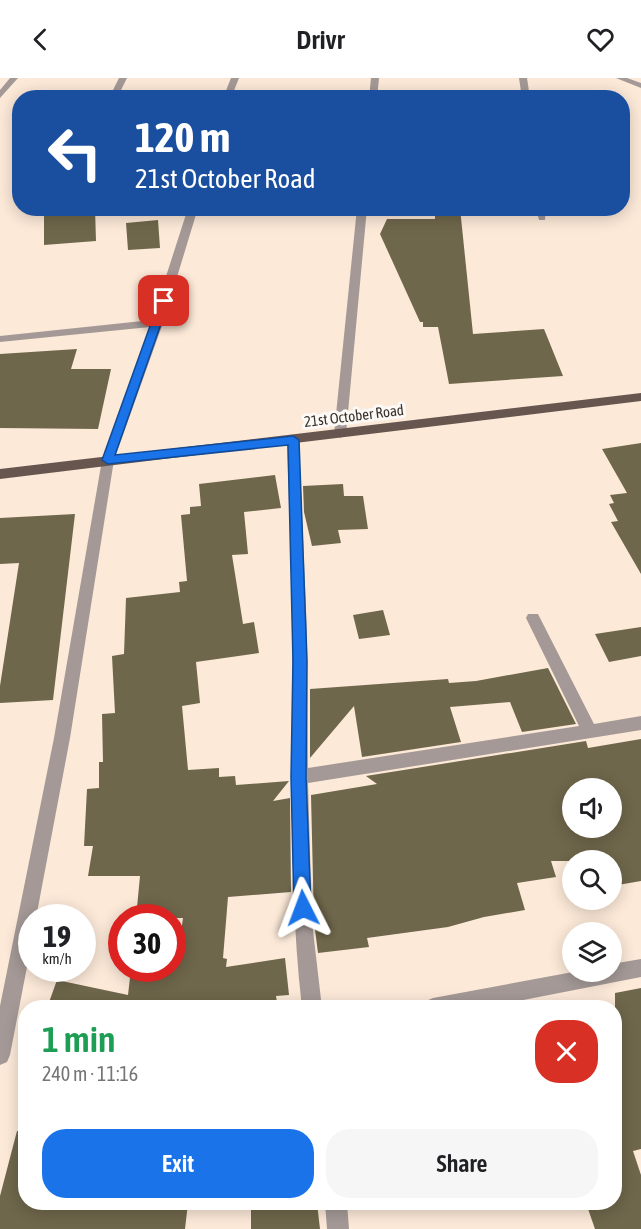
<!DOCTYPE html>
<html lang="en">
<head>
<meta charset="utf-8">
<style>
	body { margin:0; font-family:"Asap Condensed",sans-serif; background:#f6f6f6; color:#202124; height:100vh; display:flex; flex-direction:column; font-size:22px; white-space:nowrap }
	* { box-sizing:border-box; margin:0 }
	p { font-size:20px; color:#757577 }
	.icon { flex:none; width:33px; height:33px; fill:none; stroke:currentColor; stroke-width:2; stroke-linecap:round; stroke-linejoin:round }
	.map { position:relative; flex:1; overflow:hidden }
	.side { position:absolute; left:18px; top:922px; width:604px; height:210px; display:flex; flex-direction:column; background:#fff; border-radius:24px; box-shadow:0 3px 15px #0003 }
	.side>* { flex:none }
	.top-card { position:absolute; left:12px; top:12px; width:618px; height:126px; border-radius:24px; box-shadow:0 3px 15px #0003; background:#1a4fa0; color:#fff; overflow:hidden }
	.tools { position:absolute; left:562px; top:700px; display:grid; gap:12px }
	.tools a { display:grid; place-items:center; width:60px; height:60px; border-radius:50%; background:#fff; box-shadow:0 3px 15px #0003; font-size:30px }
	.speed { position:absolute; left:18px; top:826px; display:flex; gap:12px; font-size:30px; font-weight:700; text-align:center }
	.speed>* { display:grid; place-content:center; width:78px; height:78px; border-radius:50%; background:#fff; box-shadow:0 3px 15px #0003; line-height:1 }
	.speed small { font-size:15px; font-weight:400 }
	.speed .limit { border:9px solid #d22; background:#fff; color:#111 }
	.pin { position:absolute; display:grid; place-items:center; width:51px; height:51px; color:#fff; margin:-26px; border-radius:12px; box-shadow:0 3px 9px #0006 }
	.me { position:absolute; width:66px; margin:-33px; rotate:357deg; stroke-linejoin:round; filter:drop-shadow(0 0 4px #0008) }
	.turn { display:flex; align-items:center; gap:21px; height:126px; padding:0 24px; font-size:27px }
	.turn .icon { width:78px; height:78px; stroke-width:2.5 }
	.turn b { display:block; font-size:42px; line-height:51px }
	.round { display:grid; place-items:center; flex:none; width:63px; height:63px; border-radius:24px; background:#f6f6f6 }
	.overview { display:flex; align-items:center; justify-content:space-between; height:102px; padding:0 24px }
	h1 { font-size:36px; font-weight:600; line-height:45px; color:#1e9e55 }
	.action { display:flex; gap:12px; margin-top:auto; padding:12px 24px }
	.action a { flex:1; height:69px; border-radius:24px; background:#1a73e8; color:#fff; font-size:24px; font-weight:600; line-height:69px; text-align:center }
	.action a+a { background:#f6f6f6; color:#202124 }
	header { display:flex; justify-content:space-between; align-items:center; height:78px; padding:0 24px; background:#fff; font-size:27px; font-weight:600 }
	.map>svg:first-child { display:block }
	.building { fill:#6f674b; fill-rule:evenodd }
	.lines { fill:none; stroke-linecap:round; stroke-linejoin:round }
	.minor { fill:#a49996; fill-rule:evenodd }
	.major { fill:#67554f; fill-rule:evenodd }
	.route { fill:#1a73e8; stroke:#114b97; stroke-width:1.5 }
	.labels { text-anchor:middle; stroke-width:6; stroke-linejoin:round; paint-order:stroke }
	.street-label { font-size:15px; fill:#38312a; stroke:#fdf9f6 }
</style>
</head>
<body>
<header><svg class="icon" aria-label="back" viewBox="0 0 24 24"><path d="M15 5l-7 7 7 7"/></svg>Drivr<svg class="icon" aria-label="heart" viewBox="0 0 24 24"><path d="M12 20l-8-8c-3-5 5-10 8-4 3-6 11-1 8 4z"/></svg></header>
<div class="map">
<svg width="641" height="1151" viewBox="0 0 641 1151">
	<rect width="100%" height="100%" fill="#fce9d8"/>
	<path class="building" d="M44 130H95L96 163 44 167Z
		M435 130H460L473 256 544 251 563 298 449 306 438 249H423V244H420L380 156 387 141H435Z
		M158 142 160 170 128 172 126 145Z
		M77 271 71 291H111L98 351 0 350V276Z
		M641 365V496L611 444 618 443 609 426 614 425 610 417 627 415 602 371Z
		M275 397 281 430 244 434 248 476 232 477 243 546 254 544 259 575 196 584 200 625 182 628 188 692 219 690V699L235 698 236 707 289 703 273 723 290 720 291 814 228 819 223 880 227 881 226 889 285 880 289 917 276 918 278 930H47L57 902 128 917 131 891H176L183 840H136L140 798H88L93 768H84L87 711 99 710V684H103L102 636 115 635 112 578 124 576 126 520 180 514 179 504 187 503 181 437 190 436V429L201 428 199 406Z
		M343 406 344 418H363L368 451 338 452 341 465 312 468 304 434 303 408Z
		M75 436 53 622 0 625V608L19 485 0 486V440Z
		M383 532 390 557 359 561 353 537Z
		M641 549V578L609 584 595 556Z
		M548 590 576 646 522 654 510 624 450 629 461 664 362 679 354 628 310 680V611L448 601 449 605 476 603Z
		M641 661V803L612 808V783H551L556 799 517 805 525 832 484 839 448 849 367 860 369 869 318 875 314 844 311 717 377 706 366 698 586 663 588 670ZM573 711H612V750H573Z
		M641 910V1071L633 1073 641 1097V1151H595L586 1125H615V915Z
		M17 1053 26 1054V1125H188L185 1151H0V1118Z
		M251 1125H317L320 1151H251Z"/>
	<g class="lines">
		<path class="minor" d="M10 0H18L0 20V12Z
			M119 0H127L117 20H109Z
			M231 0H239L231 20H223Z
			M371 0H379L377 20H369Z
			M519 0H527L530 20H522Z
			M616 0H627L641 5V10Z
			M188 130H198L163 245 114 382 70 660 36 840H32V863L10 977 7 984 0 987V928L54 660 102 382 150 249 0 264V258L152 242Z
			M357 130H367L346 356 340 360 334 356Z
			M536 130H546L545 142H539Z
			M293 358 299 362 307 557 308 690 579 648 526 540 528 536H538L594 646 641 638V652L308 705 312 844 322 930H302C289 815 292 700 292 585 293 511 289 436 287 362Z
			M641 881V899L483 930H423L426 923 433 920 573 894H612V886Z
			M325 1125H347L349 1151H327Z"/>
		<path class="major" d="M641 315V323L0 401V391Z"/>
	</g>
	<path class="route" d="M164 220 169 223 115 377 293 358 299 362 307 583 306 699 311 830 308 835 303 838 297 835 294 830 291 699 293 583 288 367 108 386 102 382 159 223Z"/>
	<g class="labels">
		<g class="street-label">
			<text transform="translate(354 338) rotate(-7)" y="5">21st October Road</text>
		</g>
	</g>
</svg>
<div class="tools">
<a><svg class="icon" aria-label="sound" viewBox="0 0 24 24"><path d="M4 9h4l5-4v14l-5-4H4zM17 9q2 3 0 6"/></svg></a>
<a><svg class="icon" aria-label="search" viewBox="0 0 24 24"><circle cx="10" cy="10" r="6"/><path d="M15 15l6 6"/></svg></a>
<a><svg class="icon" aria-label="layers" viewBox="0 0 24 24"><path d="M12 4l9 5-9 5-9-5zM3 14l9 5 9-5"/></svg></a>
</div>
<div class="speed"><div>19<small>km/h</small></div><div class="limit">30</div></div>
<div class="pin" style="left:164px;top:223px;background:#d93025"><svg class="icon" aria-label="arrive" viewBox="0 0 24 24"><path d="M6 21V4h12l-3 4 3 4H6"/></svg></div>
<svg class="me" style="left:303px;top:830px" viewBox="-20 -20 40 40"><path d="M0-17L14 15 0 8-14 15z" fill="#1a73e8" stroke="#fff" stroke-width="4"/></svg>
<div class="top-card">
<div class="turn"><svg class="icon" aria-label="left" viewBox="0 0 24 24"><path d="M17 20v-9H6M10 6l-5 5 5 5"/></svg><div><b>120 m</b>21st October Road</div></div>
</div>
<section class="side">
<div class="overview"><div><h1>1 min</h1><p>240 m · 11:16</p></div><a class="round" style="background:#d93025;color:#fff"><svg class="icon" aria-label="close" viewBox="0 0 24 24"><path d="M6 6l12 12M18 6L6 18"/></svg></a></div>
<div class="action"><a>Exit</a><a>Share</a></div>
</section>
</div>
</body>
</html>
